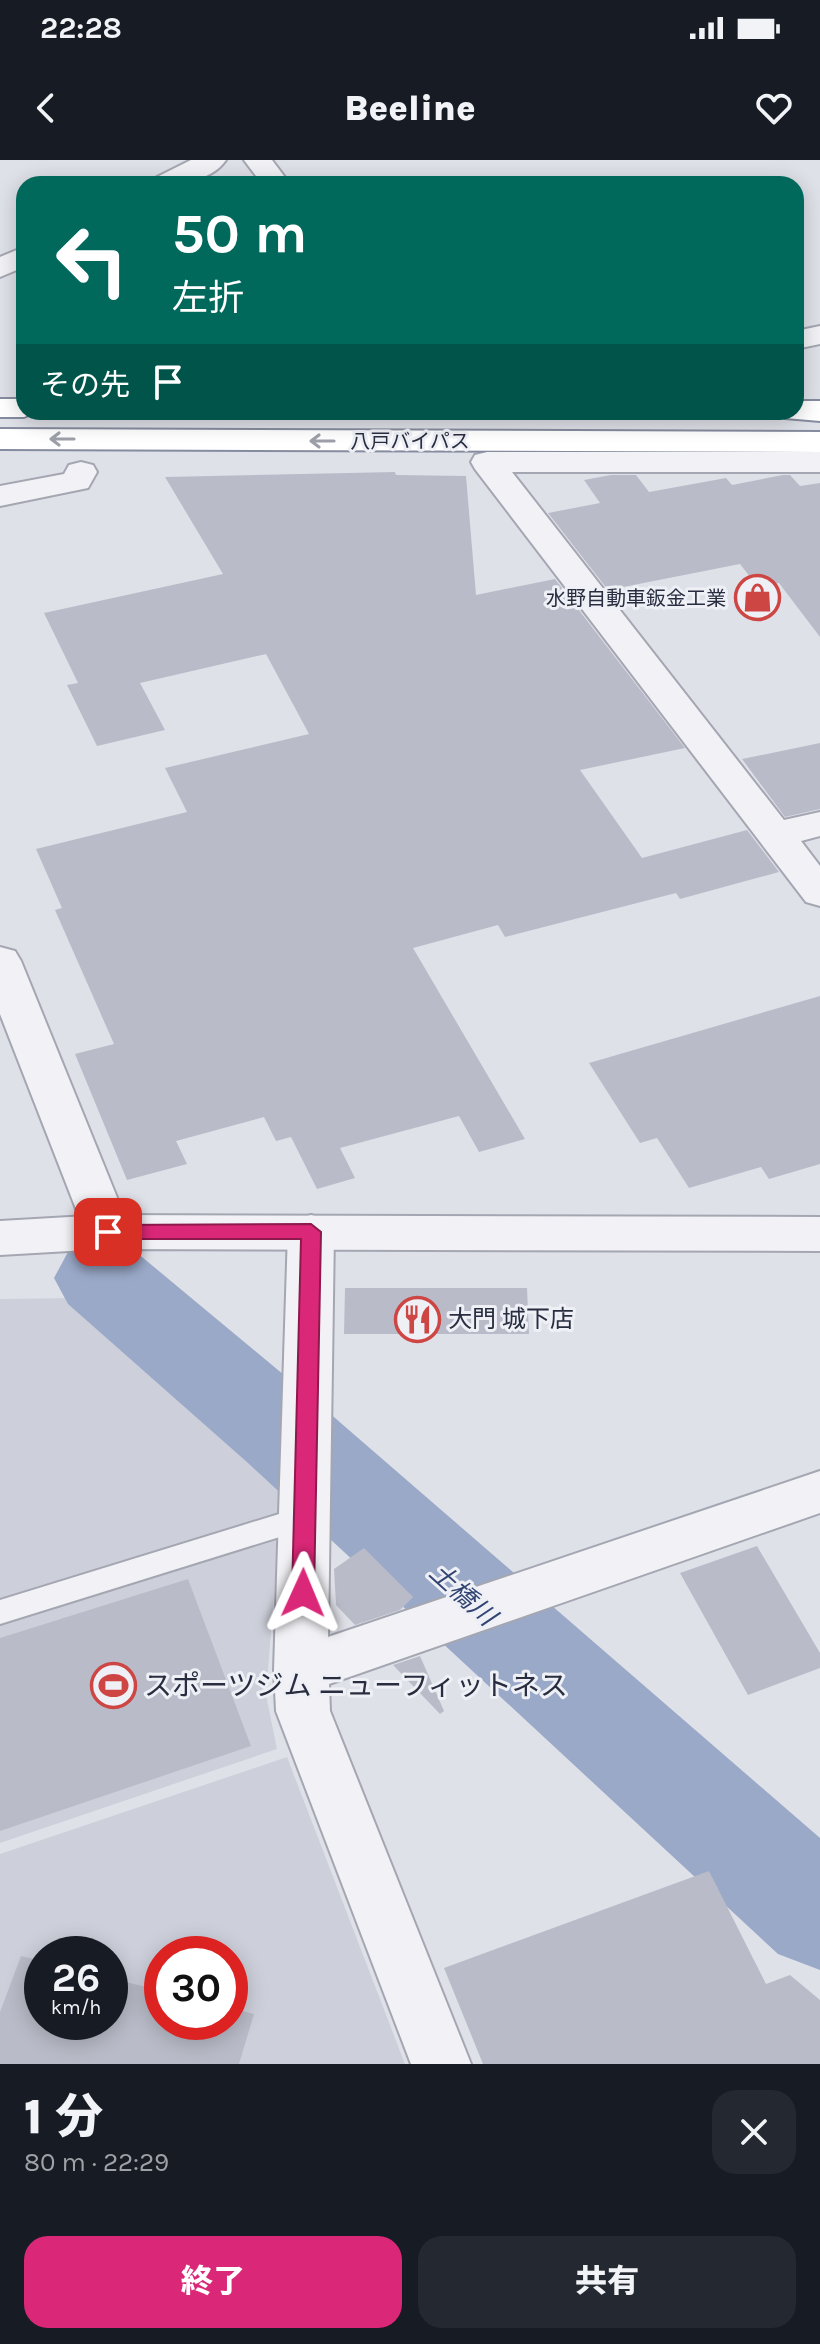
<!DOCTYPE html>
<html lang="ja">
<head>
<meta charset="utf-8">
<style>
	body { margin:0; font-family:Karla,"Noto Sans JP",sans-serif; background:#242831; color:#f1f3f6; height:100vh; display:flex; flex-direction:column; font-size:30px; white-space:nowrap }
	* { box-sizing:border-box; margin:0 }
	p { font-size:26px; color:#9ea1a6 }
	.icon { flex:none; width:44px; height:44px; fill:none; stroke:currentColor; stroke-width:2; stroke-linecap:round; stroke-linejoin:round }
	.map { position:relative; height:1904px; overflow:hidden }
	.side { display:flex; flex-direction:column; background:#171b24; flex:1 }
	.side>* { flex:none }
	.banner { position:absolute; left:16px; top:16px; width:788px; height:244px; border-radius:24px; box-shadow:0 4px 20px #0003; background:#00695c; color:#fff; overflow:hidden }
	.speed { position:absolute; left:24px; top:1776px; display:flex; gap:16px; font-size:40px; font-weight:700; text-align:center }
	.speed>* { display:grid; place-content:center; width:104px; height:104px; border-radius:50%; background:#171b24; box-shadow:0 4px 20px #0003; line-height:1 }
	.speed small { font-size:20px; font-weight:400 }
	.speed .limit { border:12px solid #d22; background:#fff; color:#111 }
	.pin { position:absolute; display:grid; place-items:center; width:68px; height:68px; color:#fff; margin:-34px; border-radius:16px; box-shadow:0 4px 12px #0006 }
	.me { position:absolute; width:88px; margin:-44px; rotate:1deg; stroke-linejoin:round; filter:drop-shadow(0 0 6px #0008) }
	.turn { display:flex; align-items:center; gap:28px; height:168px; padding:0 24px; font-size:36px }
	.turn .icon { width:104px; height:104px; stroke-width:2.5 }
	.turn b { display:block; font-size:56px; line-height:68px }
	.then { display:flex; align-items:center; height:76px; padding:0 24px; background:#0003; gap:16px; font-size:30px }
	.round { display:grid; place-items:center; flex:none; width:84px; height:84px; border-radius:24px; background:#242831 }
	.summary { display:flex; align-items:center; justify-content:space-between; height:136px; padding:0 24px }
	h1 { font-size:48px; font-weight:800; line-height:60px }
	.button { display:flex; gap:16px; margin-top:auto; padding:16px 24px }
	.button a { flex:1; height:92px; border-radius:24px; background:#db2777; color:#fff; font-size:32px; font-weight:800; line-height:92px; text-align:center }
	.button a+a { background:#242831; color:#f1f3f6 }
	.status { display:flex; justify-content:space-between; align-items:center; height:56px; padding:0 40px; background:#171b24; direction:ltr }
	.status svg { height:22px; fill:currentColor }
	header { display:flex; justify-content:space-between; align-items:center; height:104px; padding:0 24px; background:#171b24; font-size:36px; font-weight:800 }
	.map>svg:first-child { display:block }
	.built { fill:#cdd0da; fill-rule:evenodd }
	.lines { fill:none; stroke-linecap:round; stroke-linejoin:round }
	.river { fill:#9aa9c8; fill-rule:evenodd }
	.building { fill:#b9bcc8 }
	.service-casing { stroke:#a4a7b2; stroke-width:4 }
	.minor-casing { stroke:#a4a7b2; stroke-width:4 }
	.tertiary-casing { stroke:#a4a7b2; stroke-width:4 }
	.trunk-casing { stroke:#868c9f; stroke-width:4 }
	.service { fill:#f2f2f6; fill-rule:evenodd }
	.minor { fill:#f2f2f6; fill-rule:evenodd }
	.tertiary { fill:#f2f2f6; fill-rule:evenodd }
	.trunk { fill:#fff; fill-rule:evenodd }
	.oneway { stroke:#9ea0a9 }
	.route { fill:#db2777; stroke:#8e194d; stroke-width:2 }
	.labels { text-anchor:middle; stroke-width:6; stroke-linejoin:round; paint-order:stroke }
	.far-street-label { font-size:20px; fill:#282d3f; stroke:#eef0f6 }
	.far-poi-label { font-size:20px; fill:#282d3f; stroke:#eef0f6; text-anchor:end }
	.poi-label { font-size:24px; fill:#282d3f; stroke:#eef0f6; text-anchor:start }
	.water-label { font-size:26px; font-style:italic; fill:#324572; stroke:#eef0f6 }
	.near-poi-label { font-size:28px; fill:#282d3f; stroke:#eef0f6; text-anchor:start }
</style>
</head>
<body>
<div class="status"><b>22:28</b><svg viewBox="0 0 49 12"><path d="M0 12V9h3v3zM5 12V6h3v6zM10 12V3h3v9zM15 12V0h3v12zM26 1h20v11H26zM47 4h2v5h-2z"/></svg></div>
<header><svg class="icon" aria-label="back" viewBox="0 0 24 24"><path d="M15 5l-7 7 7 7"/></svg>Beeline<svg class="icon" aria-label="heart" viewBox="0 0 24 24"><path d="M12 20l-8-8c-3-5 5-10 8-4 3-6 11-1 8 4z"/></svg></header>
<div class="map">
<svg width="820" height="1904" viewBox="0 0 820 1904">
	<rect width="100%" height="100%" fill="#dfe1e8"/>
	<path class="built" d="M79 1138 284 1311 266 1535 277 1589 0 1683V1139Z
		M287 1597 405 1904H0V1694ZM42 1794H110V1862H42ZM162 1794H230V1862H162Z"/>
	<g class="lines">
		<path class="river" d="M102 1081 136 1092 320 1245 820 1678V1810L778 1794 248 1303 68 1144 54 1118 68 1092Z"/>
	</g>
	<path class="building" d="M395 312 396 315 466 316 476 435 555 419 685 588 580 610 642 698 747 670 779 712 680 739 676 733 505 777 498 765 413 788 525 979 479 992 459 956 340 988 355 1018 317 1029 291 977 276 981 264 957 176 981 187 1004 127 1020 75 894 114 884 55 750 62 748 36 689 187 652 165 608 309 574 266 494 140 523 165 570 97 586 67 525 78 523 44 453 223 414 165 317Z
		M611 315H636L649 332 726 318 732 325 783 315H790L800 326 820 323V477L779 423 758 427 740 404 608 430 548 353 600 343 584 320Z
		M820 583V649L785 657 742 599Z
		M820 836V1004L769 1019 761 1007 689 1028 657 978 640 983 589 903Z
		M345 1128H527L529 1174H344Z
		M757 1386 820 1493V1508L748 1535 680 1413Z
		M364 1388 413 1437 400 1450 355 1465 336 1445 334 1409Z
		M188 1419 251 1586 0 1671V1478Z
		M420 1496 444 1551 440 1554 393 1505Z
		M709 1711 766 1824 790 1815 820 1840V1904H483L444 1808Z
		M21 1796 42 1801V1862H110V1818L162 1831V1862H230V1848L254 1854 239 1904H0V1852Z"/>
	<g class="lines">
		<defs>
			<path id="service" d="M305 1346 315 1350 319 1358 315 1366 0 1464V1440Z"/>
			<path id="minor" d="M244 0H272L290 24H262Z
				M820 166V184L796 189V171Z
				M487 292H820V312H512L784 660 820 652V676L801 681 820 706V746L806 742 475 309 471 302 475 295Z
				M81 302 93 305 97 312 88 328 0 346V326L64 314 69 305Z
				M0 787 15 791 21 801 131 1072 124 1084 108 1089 92 1084 85 1072 0 854Z
				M311 1055 327 1060 334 1072 328 1477 820 1311V1353L329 1524 330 1551 471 1904H411L276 1551 274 1510 288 1072 295 1060Z"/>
			<path id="tertiary" d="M191 0H226C210 23 176 24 151 24L155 18Z
				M24 87V107L0 117V97Z
				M104 1055 820 1057V1091L104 1089 0 1095V1061Z"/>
			<path id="trunk" d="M0 239H24V252H37L24 257H0Z
				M796 241H820V261L785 258 781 252H796Z
				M0 269 820 272V292L0 289Z"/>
		</defs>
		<use href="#service" class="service-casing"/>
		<use href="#minor" class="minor-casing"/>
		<use href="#tertiary" class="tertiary-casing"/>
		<use href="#trunk" class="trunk-casing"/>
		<use href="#service" class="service"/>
		<use href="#minor" class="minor"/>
		<use href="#tertiary" class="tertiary"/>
		<use href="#trunk" class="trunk"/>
	</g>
	<defs><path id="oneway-shaft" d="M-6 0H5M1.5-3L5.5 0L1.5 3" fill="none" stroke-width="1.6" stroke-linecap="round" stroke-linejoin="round" transform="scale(2)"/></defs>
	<g class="oneway">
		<use href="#oneway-shaft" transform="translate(62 279) rotate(-180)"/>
		<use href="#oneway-shaft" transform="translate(322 281) rotate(-180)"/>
	</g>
	<path class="route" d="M311 1064 321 1072 314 1433 311 1440 303 1442 296 1440 292 1433 301 1079H108L99 1072 108 1065Z"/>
	<defs>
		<symbol id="shop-ring" viewBox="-11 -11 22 22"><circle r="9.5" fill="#eef0f6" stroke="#cd4644" stroke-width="1.5"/><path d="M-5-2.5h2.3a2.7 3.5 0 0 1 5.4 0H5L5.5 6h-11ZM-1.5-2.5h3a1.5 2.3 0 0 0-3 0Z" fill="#cd4644"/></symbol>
		<symbol id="restaurant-ring" viewBox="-11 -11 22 22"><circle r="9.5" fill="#eef0f6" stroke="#cd4644" stroke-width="1.5"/><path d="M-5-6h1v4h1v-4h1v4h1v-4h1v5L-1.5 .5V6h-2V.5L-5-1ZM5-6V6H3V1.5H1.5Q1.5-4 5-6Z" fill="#cd4644"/></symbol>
		<symbol id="stadium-ring" viewBox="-11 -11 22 22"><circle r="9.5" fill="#eef0f6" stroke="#cd4644" stroke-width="1.5"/><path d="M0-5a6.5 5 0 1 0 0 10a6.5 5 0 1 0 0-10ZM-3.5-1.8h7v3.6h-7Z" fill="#cd4644"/></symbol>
	</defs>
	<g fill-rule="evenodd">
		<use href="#shop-ring" x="732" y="412" width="51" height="51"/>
		<use href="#restaurant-ring" x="392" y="1134" width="51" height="51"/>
		<use href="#stadium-ring" x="88" y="1500" width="51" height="51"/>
	</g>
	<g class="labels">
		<g class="far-street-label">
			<text x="410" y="288">八戸バイパス</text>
		</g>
		<g class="far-poi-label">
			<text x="726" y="445">水野自動車鈑金工業</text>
		</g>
		<g class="poi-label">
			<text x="448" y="1167">大門 城下店</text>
		</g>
		<g class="water-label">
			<text transform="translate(463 1434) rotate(42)" y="9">土橋川</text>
		</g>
		<g class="near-poi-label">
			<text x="144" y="1535">スポーツジム ニューフィットネス</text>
		</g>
	</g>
</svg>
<div class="speed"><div>26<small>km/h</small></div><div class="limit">30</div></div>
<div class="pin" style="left:108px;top:1072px;background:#d93025"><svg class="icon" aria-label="arrive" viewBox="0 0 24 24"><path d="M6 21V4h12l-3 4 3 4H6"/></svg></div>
<svg class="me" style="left:303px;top:1433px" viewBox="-20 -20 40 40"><path d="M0-17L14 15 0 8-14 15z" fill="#db2777" stroke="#fff" stroke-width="4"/></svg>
<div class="banner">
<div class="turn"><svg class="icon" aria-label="left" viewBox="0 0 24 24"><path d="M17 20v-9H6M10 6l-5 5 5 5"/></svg><div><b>50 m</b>左折</div></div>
<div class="then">その先<svg class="icon" aria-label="arrive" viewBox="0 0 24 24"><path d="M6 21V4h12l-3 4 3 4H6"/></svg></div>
</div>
</div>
<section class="side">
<div class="summary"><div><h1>1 分</h1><p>80 m · 22:29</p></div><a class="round"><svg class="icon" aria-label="close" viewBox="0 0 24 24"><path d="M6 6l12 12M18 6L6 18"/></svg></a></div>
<div class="button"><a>終了</a><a>共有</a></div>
</section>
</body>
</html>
